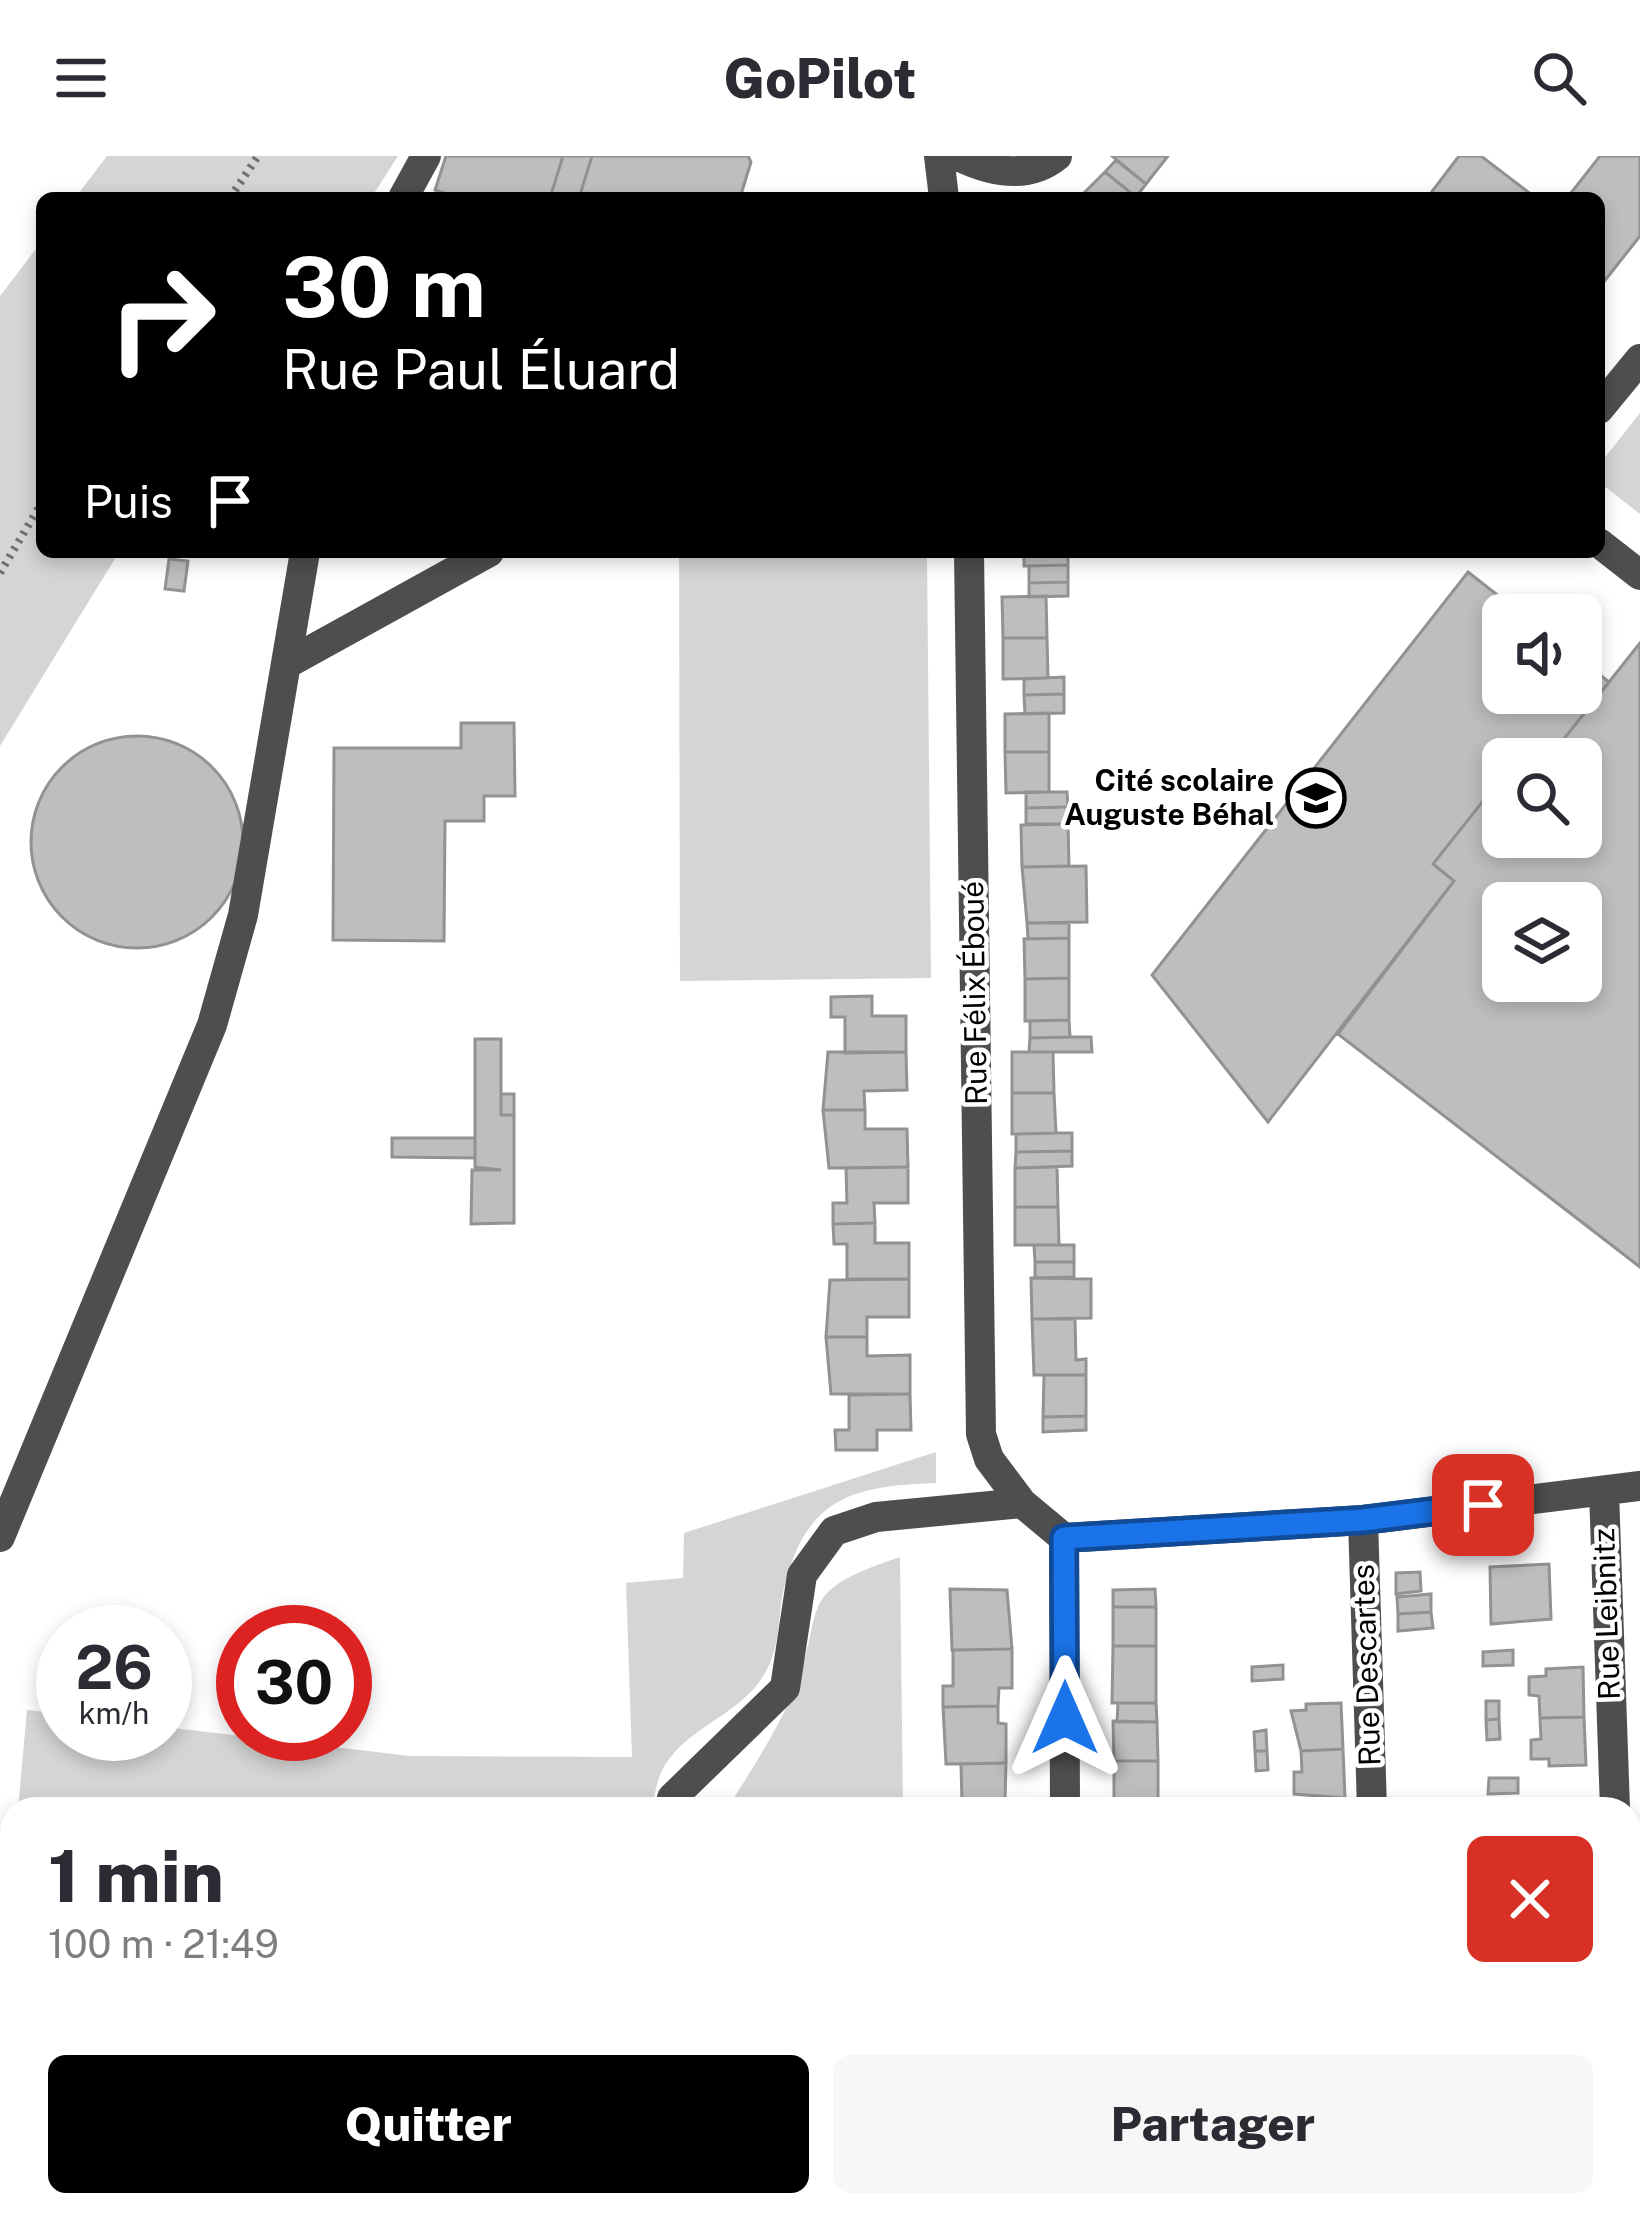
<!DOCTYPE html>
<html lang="fr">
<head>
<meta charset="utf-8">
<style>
	body { margin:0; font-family:"Public Sans",sans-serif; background:#f7f7f7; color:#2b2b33; height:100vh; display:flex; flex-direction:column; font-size:45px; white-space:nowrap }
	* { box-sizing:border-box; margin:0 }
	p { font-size:39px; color:#7c7c81 }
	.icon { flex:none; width:66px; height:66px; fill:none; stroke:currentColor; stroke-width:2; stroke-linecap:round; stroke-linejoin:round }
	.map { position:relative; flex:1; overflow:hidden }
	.panel { position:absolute; left:0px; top:1641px; width:1641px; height:420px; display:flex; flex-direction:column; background:#fff; border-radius:36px 36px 0 0; box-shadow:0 6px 18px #0003 }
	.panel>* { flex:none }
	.top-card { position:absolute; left:36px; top:36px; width:1569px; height:366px; border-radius:18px; box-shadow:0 6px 18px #0003; background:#000; color:#fff; overflow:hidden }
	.fabs { position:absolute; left:1482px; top:438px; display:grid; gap:24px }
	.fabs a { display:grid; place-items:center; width:120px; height:120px; border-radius:18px; background:#fff; box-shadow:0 6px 18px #0003; font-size:60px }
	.speed { position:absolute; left:36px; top:1449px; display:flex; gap:24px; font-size:60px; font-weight:700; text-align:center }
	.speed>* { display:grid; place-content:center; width:156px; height:156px; border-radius:50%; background:#fff; box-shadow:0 6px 18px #0003; line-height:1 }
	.speed small { font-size:30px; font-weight:400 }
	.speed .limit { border:18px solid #d22; background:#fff; color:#111 }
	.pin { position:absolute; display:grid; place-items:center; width:102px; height:102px; color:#fff; margin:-51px; border-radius:24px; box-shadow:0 6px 18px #0006 }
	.me { position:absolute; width:132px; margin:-66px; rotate:0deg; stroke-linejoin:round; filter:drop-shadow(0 0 9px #0008) }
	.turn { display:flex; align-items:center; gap:42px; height:252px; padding:0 48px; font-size:54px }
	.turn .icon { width:156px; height:156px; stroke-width:2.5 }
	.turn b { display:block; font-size:84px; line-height:102px }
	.then { display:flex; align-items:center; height:114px; padding:0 48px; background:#0003; gap:24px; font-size:45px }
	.round { display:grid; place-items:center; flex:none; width:126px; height:126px; border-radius:18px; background:#f7f7f7 }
	.overview { display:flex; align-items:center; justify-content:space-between; height:204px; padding:0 48px }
	h1 { font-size:72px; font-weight:800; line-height:90px }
	.primary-button { display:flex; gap:24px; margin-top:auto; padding:24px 48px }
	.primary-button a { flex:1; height:138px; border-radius:18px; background:#000; color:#fff; font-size:48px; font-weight:800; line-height:138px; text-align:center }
	.primary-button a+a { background:#f7f7f7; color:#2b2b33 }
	header { display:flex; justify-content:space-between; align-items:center; height:156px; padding:0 48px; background:#fff; font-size:54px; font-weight:800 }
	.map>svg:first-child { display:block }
	.green { fill:#d5d5d5 }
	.building { fill:#bebebe; stroke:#929292; stroke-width:3; fill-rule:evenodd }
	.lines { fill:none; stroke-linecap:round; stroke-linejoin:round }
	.path { stroke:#707070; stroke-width:8; stroke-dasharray:3 6; stroke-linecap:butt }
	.minor { stroke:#4e4e4e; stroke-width:30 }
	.route-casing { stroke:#114b97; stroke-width:30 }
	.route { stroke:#1a73e8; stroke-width:21 }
	.labels { text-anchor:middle; stroke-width:9; stroke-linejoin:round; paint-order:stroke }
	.poi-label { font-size:30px; font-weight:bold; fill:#000; stroke:#fff; text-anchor:end }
	.street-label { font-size:30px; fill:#000; stroke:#fff }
</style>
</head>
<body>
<header><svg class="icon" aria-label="menu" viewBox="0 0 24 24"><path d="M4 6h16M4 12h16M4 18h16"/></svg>GoPilot<svg class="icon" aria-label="search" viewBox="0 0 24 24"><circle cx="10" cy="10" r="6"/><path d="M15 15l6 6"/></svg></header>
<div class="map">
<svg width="1640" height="2061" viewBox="0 0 1640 2061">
	<rect width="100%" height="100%" fill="#fff"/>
	<path class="green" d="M107 0H398L371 42H75Z
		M42 85V396H119L0 590V140Z
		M1640 257V358L1599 326V309Z
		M679 396H927L931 822 680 825Z
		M936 1296V1327C856 1330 808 1339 785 1428 777 1458 782 1488 765 1517 741 1559 690 1569 665 1609 657 1621 655 1640 651 1653H18L27 1554 63 1558V1578H165V1571L410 1600 632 1601 626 1427 683 1422 684 1377Z
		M900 1401 903 1653H727C750 1616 776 1577 793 1537 829 1450 789 1438 900 1401Z
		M12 1714V2049H528L520 2061H0V1841Z
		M581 2049H904V2061H573Z"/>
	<path class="building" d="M446 0H563L550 42H459L435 34Z
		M563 0H592L579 42H550Z
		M592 0H748L751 6 740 42H579Z
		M1112 0H1168L1146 28Z
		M1459 0H1481L1536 42H1427Z
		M1600 0H1640V80L1599 132V42H1567Z
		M1116 4 1146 28 1136 41 1105 16Z
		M1105 16 1136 41 1138 42H1079Z
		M1024 396H1068V409L1024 410Z
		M169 403 188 405 184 435 165 433Z
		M1068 409V426L1029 427V410Z
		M1468 416 1523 459H1503V537H1581V504L1609 526 1548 603H1503V620L1433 708 1454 725 1268 966 1152 819Z
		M1068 426V440L1029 441V427Z
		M1046 440 1047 482H1003L1002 441Z
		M1003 482H1047L1048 522 1003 523Z
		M1640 487V1111L1338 878 1454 725 1433 708 1503 620V681H1581V603H1548ZM1503 747H1581V825H1503Z
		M1064 521V538L1024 539V523Z
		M1064 538V557L1025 558 1024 539Z
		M1049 557V596H1005V558Z
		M461 567H514L515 640H484V665H445L444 785 333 784 334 592H461Z
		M31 686a106 106 0 1 1 212 0a106 106 0 1 1-212 0Z
		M1005 596H1049V636L1006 637Z
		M1026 636H1067L1068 651 1026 652Z
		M1068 651V668H1026V652Z
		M1068 668 1069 710 1022 711 1021 669Z
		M1086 710 1087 766 1027 767 1022 711Z
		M1027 767H1069V782L1028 783Z
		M1069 782V822L1025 823 1024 783Z
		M1069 822V864L1025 865V823Z
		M872 840V860H906V896L845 897V861H831V841Z
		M1069 864 1070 881 1030 882V865Z
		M1070 881H1091L1092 896H1029L1030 882Z
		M475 883H501V959H514V1067L471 1068 472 1014H501L475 1011Z
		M828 896H906L907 934 864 935 865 954H823Z
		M1012 896H1053L1054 937H1012Z
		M1012 937H1054L1056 977 1012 978Z
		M501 938H514V959H501Z
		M823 954H865V973H907L908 1011 829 1012Z
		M1056 977H1072V995L1016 996V978Z
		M392 982H475V1002L392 1001Z
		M1072 995V1010L1015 1012 1016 996Z
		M908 1011V1047H874L875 1067 833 1068V1047H847L846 1012Z
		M1057 1011 1058 1051H1015V1012Z
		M1015 1051H1058L1059 1089H1015Z
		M875 1067V1087H909V1123H847V1088H834L833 1068Z
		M1034 1089H1074V1106H1035Z
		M1035 1106H1074V1121L1035 1122Z
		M1031 1122 1091 1123V1162L1032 1163Z
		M909 1123V1161H867V1181H826L830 1124Z
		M1032 1163H1075L1076 1204 1086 1203V1219H1034Z
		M826 1181H867V1200L910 1199V1238H831Z
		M1044 1219H1086V1260L1043 1261Z
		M910 1238 911 1274H877V1294H836L835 1274H849V1239Z
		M1086 1260V1274L1043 1276V1261Z
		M1549 1408 1551 1463 1491 1468 1490 1411Z
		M1420 1416 1421 1435 1396 1438V1417Z
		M950 1433 1007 1434 1012 1493 952 1494Z
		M1155 1433 1156 1451H1113V1434Z
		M1431 1438V1456L1398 1458 1397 1441Z
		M1113 1451H1156V1490H1113Z
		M1431 1456 1433 1472 1398 1475V1458Z
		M1113 1490H1156V1547H1112Z
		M1012 1493V1532H999L998 1550 943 1551V1530H953V1494Z
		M1513 1494V1509L1483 1510V1496Z
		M1283 1509V1523L1252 1525V1511Z
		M1583 1511 1584 1561 1540 1562 1539 1540 1529 1539V1521L1546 1520V1513Z
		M1486 1545H1499V1563L1486 1564Z
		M1118 1547H1156L1157 1566H1117Z
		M1341 1547 1343 1593 1301 1595 1291 1555 1306 1554V1548Z
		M998 1550V1567L1006 1568V1607L946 1608 943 1551Z
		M1584 1561 1586 1609 1549 1610V1603H1531V1584L1541 1583 1540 1562Z
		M1499 1563 1500 1583 1487 1584 1486 1564Z
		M1113 1565 1157 1566 1158 1605H1114Z
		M1266 1574 1267 1595H1255L1254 1576Z
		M1343 1593 1345 1642 1294 1638V1616H1302L1301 1595Z
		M1255 1595H1267L1268 1614 1256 1615Z
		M1114 1605H1158V1644H1114Z
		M1006 1607 1005 1645 962 1646 961 1608Z
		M1489 1622H1518V1637L1488 1638Z
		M1133 1644H1173V1653H1133Z
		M1000 1645V1653H962V1646Z
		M981 2049H1022V2061H981Z
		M1143 2049H1179V2061H1142Z
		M1179 2049H1239V2061H1179Z
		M1317 2049H1360L1361 2061H1317Z
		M1502 2049H1515L1516 2061H1502Z
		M1556 2049H1608L1609 2061H1557Z"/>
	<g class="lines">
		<path class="path" d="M230 42 258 0
			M0 417 42 346"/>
		<path class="minor" d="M939 0 944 42
			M958 0C991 16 1027 24 1057 0
			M403 42 426 0
			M1599 253 1640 203
			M1599 387 1640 419
			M969 396 981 1278 989 1303 1022 1347 1064 1382 1363 1364 1640 1330
			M288 507 489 396
			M1604 1335 1615 1653
			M1363 1364 1372 1653
			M0 1381 212 869 243 759 305 396
			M1064 1382 1065 1653
			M670 1653 672 1642 785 1532 802 1419 834 1375 876 1361 1022 1347
			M1629 1907 1640 1906
			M1629 2038 1630 2061
			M1067 2049V2061
			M1384 2049V2061
			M537 2061 545 2049"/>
	</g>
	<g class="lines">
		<defs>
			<path id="route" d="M1065 1562 1064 1382 1363 1364 1483 1349"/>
		</defs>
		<use href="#route" class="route-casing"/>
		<use href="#route" class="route"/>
	</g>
	<defs>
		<symbol id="school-ring" viewBox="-11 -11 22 22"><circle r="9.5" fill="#fff" stroke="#000" stroke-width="1.5"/><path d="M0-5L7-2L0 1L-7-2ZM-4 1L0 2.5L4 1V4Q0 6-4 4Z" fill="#000"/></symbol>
	</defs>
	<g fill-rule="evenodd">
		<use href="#school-ring" x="1283" y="609" width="66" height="66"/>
	</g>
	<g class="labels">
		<g class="poi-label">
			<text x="1274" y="635">Cité scolaire<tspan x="1274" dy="34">Auguste Béhal</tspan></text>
		</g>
		<g class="street-label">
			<text transform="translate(975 837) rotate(-91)" y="10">Rue Félix Éboué</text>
			<text transform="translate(1607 1458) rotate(-92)" y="10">Rue Leibnitz</text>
			<text transform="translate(1367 1509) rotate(-92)" y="10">Rue Descartes</text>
		</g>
	</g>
</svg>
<div class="fabs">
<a><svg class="icon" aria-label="sound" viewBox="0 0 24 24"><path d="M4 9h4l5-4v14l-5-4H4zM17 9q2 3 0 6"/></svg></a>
<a><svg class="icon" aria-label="search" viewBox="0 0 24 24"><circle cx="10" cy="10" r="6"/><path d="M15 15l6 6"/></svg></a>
<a><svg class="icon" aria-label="layers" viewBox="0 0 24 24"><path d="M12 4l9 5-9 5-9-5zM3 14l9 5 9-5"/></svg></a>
</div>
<div class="speed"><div>26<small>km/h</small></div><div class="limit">30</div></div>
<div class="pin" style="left:1483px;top:1349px;background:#d93025"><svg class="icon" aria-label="arrive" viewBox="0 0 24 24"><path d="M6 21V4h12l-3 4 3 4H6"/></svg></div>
<svg class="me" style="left:1065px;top:1562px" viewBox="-20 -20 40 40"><path d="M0-17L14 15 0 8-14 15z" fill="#1a73e8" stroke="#fff" stroke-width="4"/></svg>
<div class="top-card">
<div class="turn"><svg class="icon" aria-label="right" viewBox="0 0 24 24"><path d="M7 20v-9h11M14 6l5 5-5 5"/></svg><div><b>30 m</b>Rue Paul Éluard</div></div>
<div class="then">Puis<svg class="icon" aria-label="arrive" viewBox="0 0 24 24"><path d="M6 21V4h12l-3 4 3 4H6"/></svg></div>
</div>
<section class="panel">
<div class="overview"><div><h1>1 min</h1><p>100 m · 21:49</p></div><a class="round" style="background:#d93025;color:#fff"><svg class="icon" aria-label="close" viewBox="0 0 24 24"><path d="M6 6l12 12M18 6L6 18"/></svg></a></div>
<div class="primary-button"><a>Quitter</a><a>Partager</a></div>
</section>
</div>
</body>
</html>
